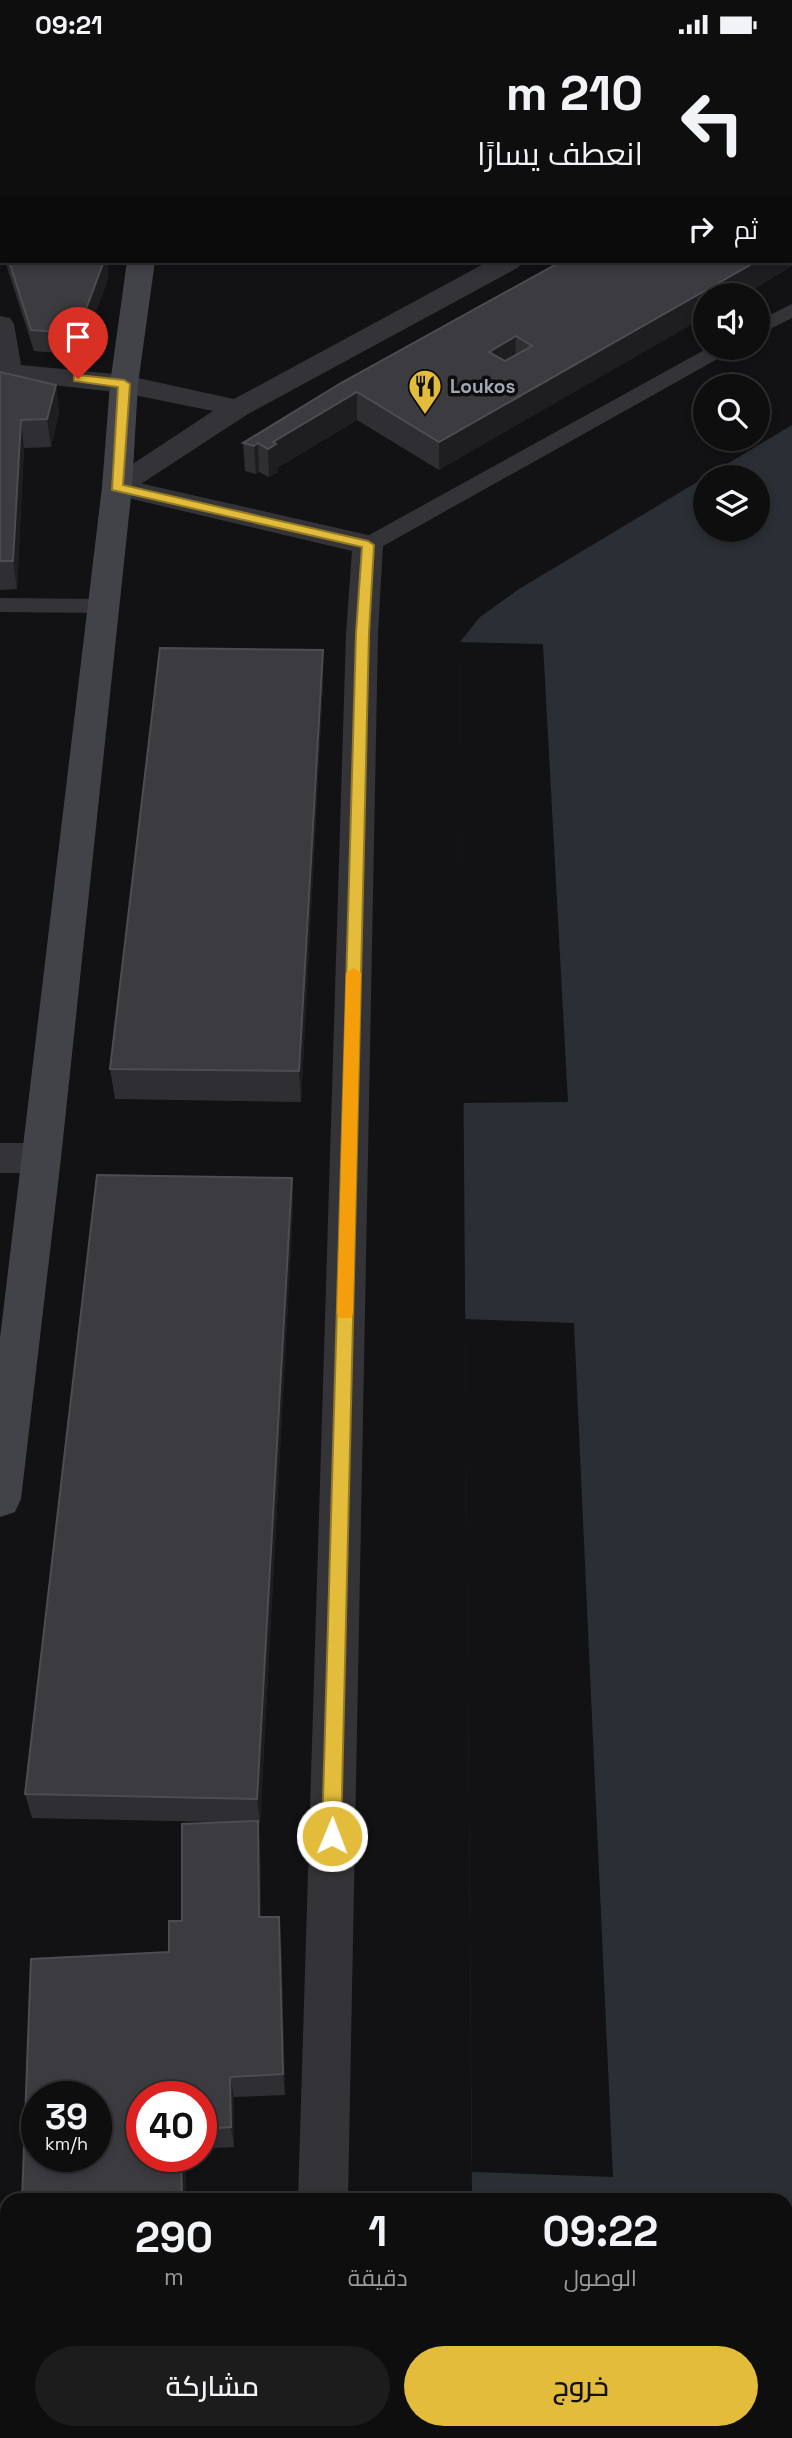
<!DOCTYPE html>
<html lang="ar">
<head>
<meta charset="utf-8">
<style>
	body { margin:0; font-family:"Space Grotesk",Cairo,sans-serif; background:#1c1c1d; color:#f1f3f6; direction:rtl; height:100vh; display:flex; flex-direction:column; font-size:26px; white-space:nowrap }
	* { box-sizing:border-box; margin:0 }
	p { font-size:23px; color:#9b9c9e }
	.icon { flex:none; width:38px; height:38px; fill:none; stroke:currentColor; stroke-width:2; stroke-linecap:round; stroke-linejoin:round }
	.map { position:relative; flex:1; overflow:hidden; direction:ltr }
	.sheet { position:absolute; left:0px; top:2144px; width:793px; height:247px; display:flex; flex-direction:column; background:#0e0e0f; border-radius:21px 21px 0 0; box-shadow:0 4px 10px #0003,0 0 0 2px #2e2e2f; direction:rtl }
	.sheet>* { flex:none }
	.banner { position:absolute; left:0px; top:0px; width:793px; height:214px; box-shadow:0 4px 10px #0003,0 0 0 2px #2e2e2f; direction:rtl; background:#0e0e0f; color:#f1f3f6; overflow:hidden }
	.controls { position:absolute; left:693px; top:234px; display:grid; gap:14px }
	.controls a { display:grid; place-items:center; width:77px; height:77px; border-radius:50%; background:#0e0e0f; box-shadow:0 4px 10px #0003,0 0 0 2px #2e2e2f; font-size:35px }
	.speed { position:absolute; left:21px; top:2032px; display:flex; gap:14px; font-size:35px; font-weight:700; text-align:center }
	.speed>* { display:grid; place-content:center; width:91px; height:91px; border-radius:50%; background:#0e0e0f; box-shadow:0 4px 10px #0003,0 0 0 2px #2e2e2f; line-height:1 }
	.speed small { font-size:18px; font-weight:400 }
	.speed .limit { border:10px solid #d22; background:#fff; color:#111 }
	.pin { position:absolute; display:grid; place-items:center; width:60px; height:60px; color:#fff; margin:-72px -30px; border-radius:50% 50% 50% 0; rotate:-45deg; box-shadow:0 0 7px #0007 }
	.pin .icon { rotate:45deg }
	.me { position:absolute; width:77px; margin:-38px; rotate:1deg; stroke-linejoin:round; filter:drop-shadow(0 0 5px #0008) }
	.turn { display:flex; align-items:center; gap:24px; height:147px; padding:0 35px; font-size:32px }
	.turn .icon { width:91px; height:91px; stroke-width:2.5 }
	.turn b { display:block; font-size:49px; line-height:60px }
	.then { display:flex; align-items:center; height:66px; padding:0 35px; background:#0003; gap:14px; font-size:26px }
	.eta { display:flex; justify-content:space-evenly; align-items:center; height:119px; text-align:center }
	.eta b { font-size:42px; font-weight:600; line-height:49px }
	.primary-button { display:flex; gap:14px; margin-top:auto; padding:14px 35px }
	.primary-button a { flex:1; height:80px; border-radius:42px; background:#e3bc3b; color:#111; font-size:28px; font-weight:600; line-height:80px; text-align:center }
	.primary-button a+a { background:#1c1c1d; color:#f1f3f6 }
	.status { display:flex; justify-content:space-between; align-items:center; height:49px; padding:0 35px; background:#0e0e0f; direction:ltr }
	.status svg { height:19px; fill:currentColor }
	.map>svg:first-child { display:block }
	.water { fill:#2a2f36; fill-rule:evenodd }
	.pier { fill:#121214 }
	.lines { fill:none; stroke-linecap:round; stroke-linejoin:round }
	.service { fill:#343438; fill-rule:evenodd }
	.minor { fill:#343438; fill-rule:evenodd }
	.tertiary { fill:#343438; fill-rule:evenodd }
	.secondary { fill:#424348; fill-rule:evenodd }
	.wall { fill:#2f2e32 }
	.shaded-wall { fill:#1e1d20 }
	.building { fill:#3c3b40; stroke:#4c4c52; stroke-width:2; fill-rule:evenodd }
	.route { fill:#e3bc3b; stroke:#947a26; stroke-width:2 }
	.slow { fill:#f59e0b }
	.labels { text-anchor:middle; stroke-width:7; stroke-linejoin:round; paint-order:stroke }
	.far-poi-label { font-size:19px; font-weight:bold; fill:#a5a8b3; stroke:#0d0d0f; text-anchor:start }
</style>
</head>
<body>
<div class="status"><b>09:21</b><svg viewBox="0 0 49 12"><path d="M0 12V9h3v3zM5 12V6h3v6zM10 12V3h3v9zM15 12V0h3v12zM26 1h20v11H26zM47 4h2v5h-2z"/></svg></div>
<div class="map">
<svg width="792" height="2389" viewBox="0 0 792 2389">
	<rect width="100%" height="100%" fill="#121214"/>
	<path class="water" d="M792 376V2365L786 2362V2151H472L460 593 480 568 519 540ZM705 429H758V481H705Z"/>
	<path class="pier" d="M460 593 543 595 568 1053 463 1054Z
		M465 1270 574 1274 613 2128 472 2123Z"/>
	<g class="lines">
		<path class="service" d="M792 255V269L758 286V272Z
			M708 299H733L730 303 376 501H360L357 496 360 491Z
			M0 549 102 550 110 552 113 557 110 562 102 564 0 563Z"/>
		<path class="minor" d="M792 50V66L791 67V51Z
			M489 212H523L519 218 248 365 127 444 117 447 107 444 102 438 107 432 213 362 124 344 0 330V267L10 269 14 275 21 316 124 326 234 350Z
			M0 1094H42L55 1099 61 1109 55 1119 42 1124H0Z"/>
		<path class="tertiary" d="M117 429 368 486 379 489 383 496 378 584 348 2151H298L346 584 352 502 107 444 102 438 107 432Z
			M291 2384H343V2389H291Z"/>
		<path class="secondary" d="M134 0H158V2H134Z
			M127 212H155L138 335 132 438 61 1109 21 1450 15 1463 0 1468V1289L102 438 110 335Z"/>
	</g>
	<path class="wall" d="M10 0H60L61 1 68 0H103L104 2H2V200L0 195V2Z
		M792 81V217L742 247H705L439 421 357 371 277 419 278 423 269 428 259 423 256 425 245 422 243 394 341 334 791 212Z
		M5 212H109L107 233 81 303 74 305 34 302Z
		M0 323 56 336 59 364 51 398 24 399 17 540 0 541Z
		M323 601V633L301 1053 115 1050 110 1020Z
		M292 1129 293 1159 260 1774H258L260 1796 261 1868 281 1891 285 2046 234 2048V2098L201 2100V2048L142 2107H186V2151H22L169 1903 182 1872 216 1773 32 1769 25 1745Z"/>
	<path class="shaded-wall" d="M792 191V217L742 247H705V268L439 421V393L757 212H791V192Z
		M104 212H109L107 233 81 303 74 305 72 284Z
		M516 287 515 315 489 331V303Z
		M56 336 59 364 51 398 47 370Z
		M357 343V371L277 419 278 423 269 428 268 400 273 393Z
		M21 371 24 399 17 540 13 512Z
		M258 394 259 423 256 425 254 397Z
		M323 601V633L301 1053 299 1022Z
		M292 1129 293 1159 260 1774 257 1750Z
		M258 1772 260 1796 262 1891 259 1868Z
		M279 1868 281 1891 285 2046 283 2025Z
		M230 2028 234 2048V2098L231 2078Z
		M181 2107H186V2151H182Z"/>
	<path class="building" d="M10 0H60L62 2H2V120H0V2Z
		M68 0H103L104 2 61 1Z
		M792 81V191L791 192V82Z
		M2 138V188L0 182V139Z
		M9 212H104L78 281 72 284 31 281Z
		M562 212H757L439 393 357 343 273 393 276 395 268 400 258 394 254 397 243 394 341 334ZM516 287 532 297 505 312 489 303Z
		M0 323 56 336 47 370 21 371 13 512H0Z
		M160 599 323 601 299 1022 110 1020Z
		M97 1126 292 1129 257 1750 25 1745Z
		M258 1772 259 1868H279L283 2025 230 2028 231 2078 201 2080V2048H142V2107H181L182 2151H22L31 1910 169 1903V1872H182V1775ZM37 2048H96V2107H37Z
		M12 2384H131L132 2389H12Z
		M504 2384H546L559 2389H503Z"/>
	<path class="route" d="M78 326 124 331 130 335 123 436 368 492 374 496 369 584 341 1787 338 1793 332 1796 325 1793 322 1787 356 584 362 498 112 441 118 338 74 332V327Z"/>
	<path class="slow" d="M354 919 361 924 353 1264 351 1269H339L337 1264 346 924Z"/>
	<defs>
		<symbol id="restaurant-pin" viewBox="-11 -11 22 30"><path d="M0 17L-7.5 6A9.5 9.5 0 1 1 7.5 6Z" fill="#e3bc3b" stroke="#0d0d0f"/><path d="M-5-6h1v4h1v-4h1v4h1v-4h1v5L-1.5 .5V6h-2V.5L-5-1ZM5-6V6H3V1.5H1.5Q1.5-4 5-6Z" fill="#111"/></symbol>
	</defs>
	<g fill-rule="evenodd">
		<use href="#restaurant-pin" x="406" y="318" width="38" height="52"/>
	</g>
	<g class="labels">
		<g class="far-poi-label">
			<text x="450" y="344">Loukos</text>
		</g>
	</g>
</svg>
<div class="controls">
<a><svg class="icon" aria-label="sound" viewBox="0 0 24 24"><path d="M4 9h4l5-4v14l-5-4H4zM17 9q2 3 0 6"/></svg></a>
<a><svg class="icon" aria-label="search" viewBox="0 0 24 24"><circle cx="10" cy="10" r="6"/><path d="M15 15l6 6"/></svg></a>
<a><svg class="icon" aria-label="layers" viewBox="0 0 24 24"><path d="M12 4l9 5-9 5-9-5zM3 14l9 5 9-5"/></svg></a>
</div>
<div class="speed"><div>39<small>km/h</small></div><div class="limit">40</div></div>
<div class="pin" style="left:78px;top:330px;background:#d93025"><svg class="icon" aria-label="arrive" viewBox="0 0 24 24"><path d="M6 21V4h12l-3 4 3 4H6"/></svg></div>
<svg class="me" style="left:332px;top:1787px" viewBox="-20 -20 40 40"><circle r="17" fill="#e3bc3b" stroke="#fff" stroke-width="3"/><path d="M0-11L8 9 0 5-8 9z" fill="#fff"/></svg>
<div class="banner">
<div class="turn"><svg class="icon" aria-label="left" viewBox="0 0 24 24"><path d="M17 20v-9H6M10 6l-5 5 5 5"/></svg><div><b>210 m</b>انعطف يسارًا</div></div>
<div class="then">ثم<svg class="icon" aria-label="right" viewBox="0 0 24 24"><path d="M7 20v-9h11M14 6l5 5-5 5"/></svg></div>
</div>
<section class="sheet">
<div class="eta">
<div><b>09:22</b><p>الوصول</p></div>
<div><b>1</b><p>دقيقة</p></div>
<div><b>290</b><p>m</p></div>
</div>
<div class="primary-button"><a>خروج</a><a>مشاركة</a></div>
</section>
</div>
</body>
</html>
